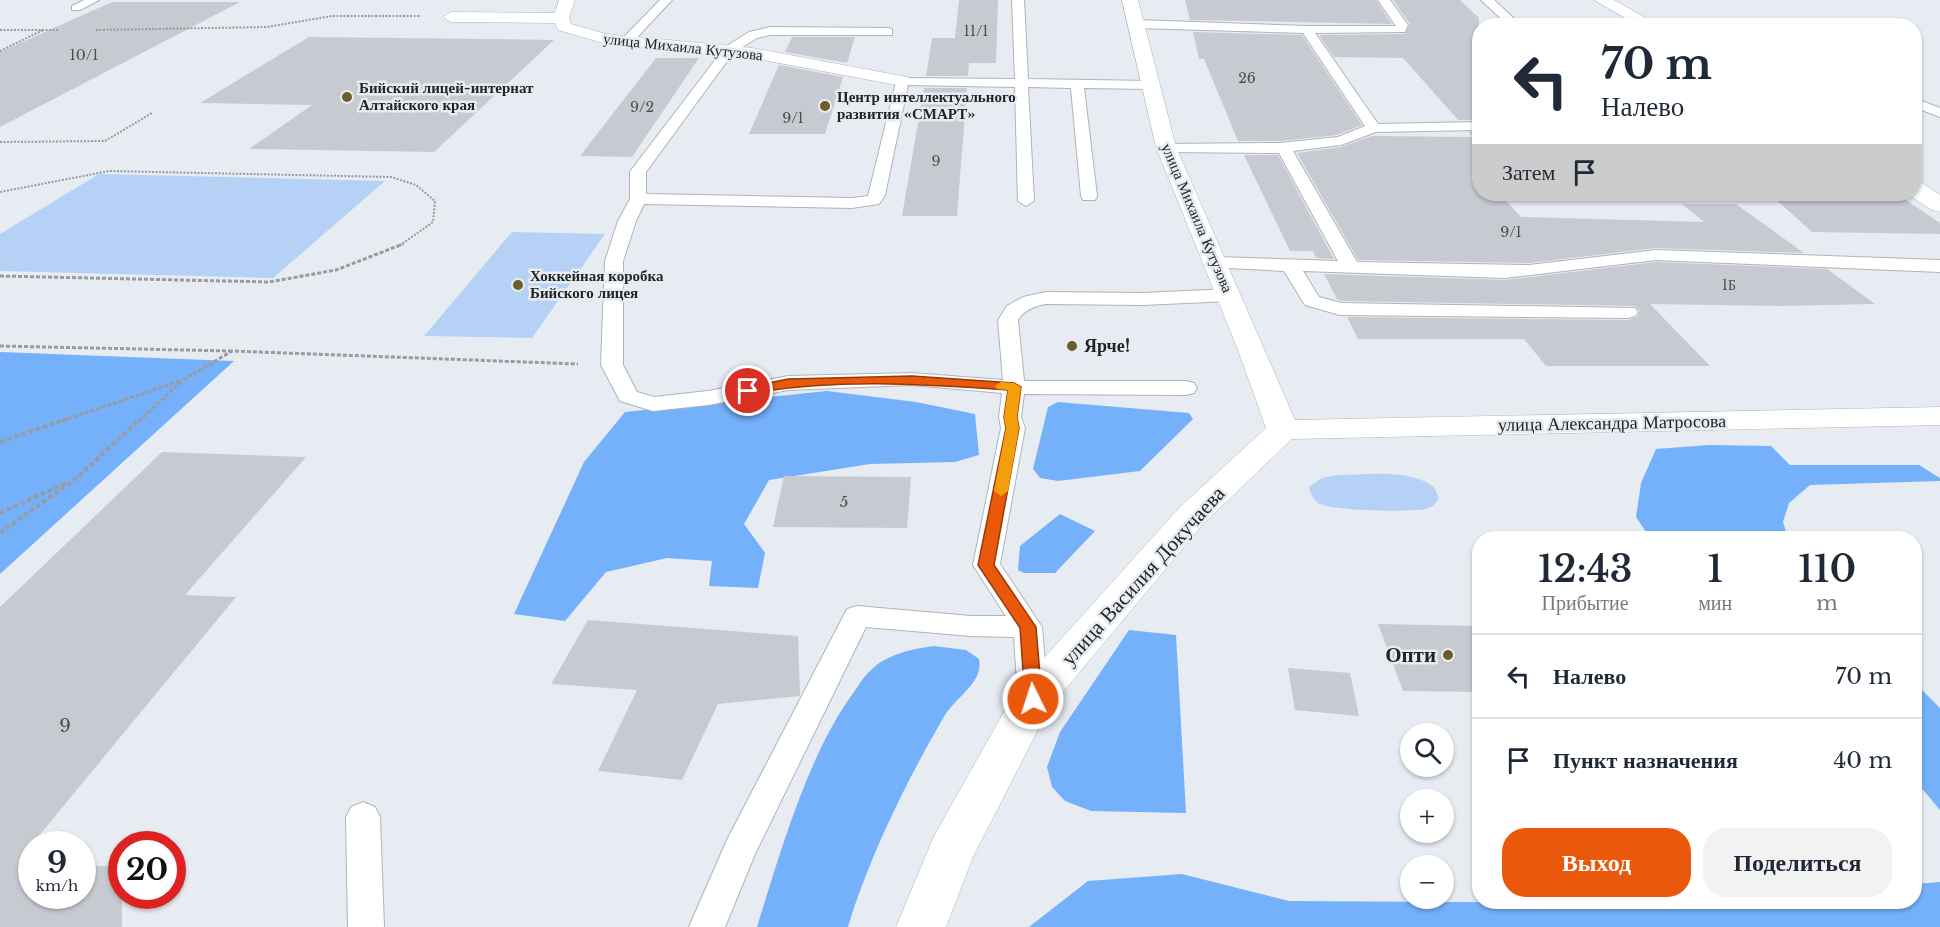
<!DOCTYPE html>
<html lang="ru">
<head>
<meta charset="utf-8">
<style>
	body { margin:0; font-family:"Libre Baskerville",serif; background:#f2f2f3; color:#1f2937; height:100vh; display:flex; flex-direction:column; font-size:22px; white-space:nowrap }
	* { box-sizing:border-box; margin:0 }
	p { font-size:20px; color:#747a83 }
	.icon { flex:none; width:33px; height:33px; fill:none; stroke:currentColor; stroke-width:2; stroke-linecap:round; stroke-linejoin:round }
	.map { position:relative; flex:1; overflow:hidden }
	.sheet { position:absolute; left:1472px; top:531px; width:450px; height:378px; display:flex; flex-direction:column; background:#fff; border-radius:24px; box-shadow:0 2px 4px #0004 }
	.sheet>* { flex:none }
	.top-card { position:absolute; left:1472px; top:18px; width:450px; height:183px; border-radius:24px; box-shadow:0 2px 4px #0004; background:#fff; color:#1f2937; overflow:hidden }
	.tools { position:absolute; left:1400px; top:723px; display:grid; gap:12px }
	.tools a { display:grid; place-items:center; width:54px; height:54px; border-radius:50%; background:#fff; box-shadow:0 2px 4px #0004; font-size:30px }
	.speed { position:absolute; left:18px; top:831px; display:flex; gap:12px; font-size:30px; font-weight:700; text-align:center }
	.speed>* { display:grid; place-content:center; width:78px; height:78px; border-radius:50%; background:#fff; box-shadow:0 2px 4px #0004; line-height:1 }
	.speed small { font-size:15px; font-weight:400 }
	.speed .limit { border:9px solid #d22; background:#fff; color:#111 }
	.pin { position:absolute; display:grid; place-items:center; width:51px; height:51px; color:#fff; margin:-26px; border:3px solid #fff; border-radius:50%; box-shadow:0 2px 6px #0007 }
	.me { position:absolute; width:66px; margin:-33px; rotate:356deg; stroke-linejoin:round; filter:drop-shadow(0 0 4px #0008) }
	.turn { display:flex; align-items:center; gap:21px; height:126px; padding:0 30px; font-size:27px }
	.turn .icon { width:78px; height:78px; stroke-width:2.5 }
	.turn b { display:block; font-size:42px; line-height:51px }
	.then { display:flex; align-items:center; height:57px; padding:0 30px; background:#0003; gap:12px; font-size:22px }
	.eta { display:flex; justify-content:space-evenly; align-items:center; height:102px; text-align:center }
	.eta b { font-size:36px; font-weight:600; line-height:42px }
	.primary-button { display:flex; gap:12px; margin-top:auto; padding:12px 30px }
	.primary-button a { flex:1; height:69px; border-radius:24px; background:#ea580c; color:#fff; font-size:24px; font-weight:600; line-height:69px; text-align:center }
	.primary-button a+a { background:#f2f2f3; color:#1f2937 }
	ul { padding:0; list-style:none }
	li { display:flex; align-items:center; gap:18px; height:84px; padding:0 30px; border-top:2px solid #e0e1e3 }
	li div { flex:1 }
	li b { display:block; font-size:22px }
	li em { font-style:normal }
	.map>svg:first-child { display:block }
	.green { fill:#b5d1f6 }
	.forest { fill:#75b0fb }
	.building { fill:#c7cbd1 }
	.lines { fill:none; stroke-linecap:round; stroke-linejoin:round }
	.service-casing { stroke:#afb4b9; stroke-width:2 }
	.minor-casing { stroke:#afb4b9; stroke-width:1 }
	.tertiary-casing { stroke:#afb4b9; stroke-width:1 }
	.path-far2 { stroke:#989ba0; stroke-width:2; stroke-dasharray:2 1.5; stroke-linecap:butt }
	.path-far1 { stroke:#989ba0; stroke-width:3; stroke-dasharray:4 2; stroke-linecap:butt }
	.path { stroke:#989ba0; stroke-width:4; stroke-dasharray:4.5 3; stroke-linecap:butt }
	.service { fill:#fff; fill-rule:evenodd }
	.minor { fill:#fff; fill-rule:evenodd }
	.tertiary { fill:#fff; fill-rule:evenodd }
	.route { fill:#ea580c; stroke:#983908; stroke-width:1.5 }
	.slow { fill:#f59e0b }
	.poi-dot { fill:#6c5e2b; stroke:#e7ecf2; stroke-width:2 }
	.labels { text-anchor:middle; stroke-width:5; stroke-linejoin:round; paint-order:stroke }
	.far-number-label { font-size:14px; fill:#4b4e51 }
	.far-street-label { font-size:15px; fill:#222426; stroke:#e7ecf2 }
	.far-poi-label { font-size:15px; font-weight:bold; fill:#222426; stroke:#e7ecf2; text-anchor:start }
	.number-label { font-size:15px; fill:#4b4e51 }
	.poi-label { font-size:18px; font-weight:bold; fill:#222426; stroke:#e7ecf2; text-anchor:start }
	.street-label { font-size:18px; fill:#222426; stroke:#e7ecf2 }
	.near-number-label { font-size:18px; fill:#4b4e51 }
	.near-street-label { font-size:21px; fill:#222426; stroke:#e7ecf2 }
	.near-poi-label { font-size:21px; font-weight:bold; fill:#222426; stroke:#e7ecf2; text-anchor:end }
</style>
</head>
<body>
<div class="map">
<svg width="1940" height="927" viewBox="0 0 1940 927">
	<rect width="100%" height="100%" fill="#e7ecf2"/>
	<path class="green" d="M99 174 385 181 273 278 0 271V234Z
		M512 232 605 234 532 338 424 336Z
		M1336 475C1367 475 1408 468 1434 487L1439 498C1436 503 1434 506 1429 508 1416 513 1330 511 1318 503 1313 499 1310 493 1309 487L1322 478Z"/>
	<path class="forest" d="M0 352 234 361 0 574Z
		M827 391 916 402 975 414 979 455 955 462 870 464 769 480 744 524 765 553 758 588 709 586 712 561 667 558 606 572 565 621 514 614 584 462 625 412Z
		M1058 402 1189 413 1193 419 1140 471 1058 481 1040 478 1033 469 1048 407Z
		M1709 445 1771 446 1790 465H1919L1940 478V481L1810 485 1789 503 1783 522 1788 538H1650L1636 517 1641 483 1656 449Z
		M1060 514 1095 531 1055 573H1024L1018 570 1020 546Z
		M1129 630 1176 635 1186 813 1091 811 1065 801 1052 787 1047 767 1060 732Z
		M934 646 966 650 979 659C984 682 956 697 945 715 908 778 869 857 848 927H757C780 853 808 754 854 692 859 685 864 676 871 670 887 654 912 649 934 646Z
		M1914 682 1940 708V810L1914 779Z
		M1182 874 1289 901 1611 903 1914 902V884L1940 882V927H1029L1088 881Z"/>
	<path class="building" d="M959 0H998L996 63H969L968 76H926L932 38H955Z
		M1185 0H1376L1392 24 1190 20Z
		M1393 0H1460L1479 18V120H1458L1403 58 1334 57 1319 35 1405 34 1410 24Z
		M112 2H240L0 127V52Z
		M1193 32 1302 35 1362 125 1337 135 1280 141H1238L1204 59H1199Z
		M309 37 487 39 554 40 434 152 249 149 312 105 200 103Z
		M792 37H855L847 63 785 52Z
		M656 58H699L632 157 580 156Z
		M779 65 843 77 825 134H749Z
		M924 88H967L957 216H902Z
		M1469 132H1479V194H1500L1521 217 1704 222 1682 204H1736L1804 253 1656 248 1529 263 1358 260 1297 153 1341 147 1372 136 1473 137Z
		M1244 155H1278L1334 259 1316 258 1313 251H1290Z
		M1773 197 1903 198 1940 223V234L1812 232Z
		M1656 262 1827 269 1875 304 1780 306 1650 304 1710 366H1546L1524 339H1358L1347 317 1628 320 1637 317 1640 311 1635 306 1341 301 1337 299 1324 274 1504 280Z
		M162 452 306 457 185 595 236 597 18 861 32 862V896H82V865L122 867V927H0V607Z
		M784 476 911 477 907 528 773 527Z
		M588 620 798 636 800 696 718 704 682 780 598 771 637 690 551 684Z
		M1378 624 1479 626V692L1403 691Z
		M1288 668 1350 673 1359 716 1295 710Z"/>
	<g class="lines">
		<defs>
			<path id="service" d="M84 0H99L80 10H72V6Z
				M660 0H672L629 46H621V40Z
				M1012 0H1024L1028 79 1151 81 1158 85 1151 89 1084 88 1097 196 1095 200H1083L1081 196 1071 88 1028 87 1034 201 1026 206 1018 201 1015 87 908 85 885 195 879 204 852 208 644 204 636 221 623 261V365L637 392 654 397 708 391 788 376 912 373 1003 380 998 320 1007 306 1023 297 1046 292 1143 293 1229 289 1236 291 1239 295 1236 299 1229 301 1143 305 1046 304C1035 306 1024 310 1018 320L1024 381H1186L1194 383 1197 388 1194 393 1186 395 1024 394 1021 417 1025 428 1000 564 1042 627 1048 699 1044 707 1033 711 1022 707 1018 699 1014 637 971 636 866 627 755 854 725 927H689L727 840 847 609 857 606 971 616H1006L973 565 1001 428 999 417 1002 393 912 385 788 390 708 405 653 411 620 401 601 365 605 261 618 221 630 199V172L632 169 725 47 749 32 770 27 888 28 892 29V35H770L757 38 733 53 646 172V194L852 198 868 196 897 78 1015 79Z
				M1378 0H1390L1408 25 1405 32 1315 33 1378 124 1479 122V130L1376 132 1341 145 1293 151 1357 262 1529 265 1656 250 1940 260V272L1656 260 1504 278 1303 271 1319 297 1341 303 1635 308 1638 312 1635 316 1628 318 1340 315 1305 305 1284 271 1208 267 1206 263 1208 259 1215 257 1338 261 1279 153 1166 152 1161 150 1158 147 1161 144 1280 143 1338 137 1365 126 1303 33 1138 28 1132 24 1138 20 1307 26H1396Z
				M1481 0H1494L1522 26H1509Z
				M1914 98 1940 108V117L1914 107Z
				M363 802 375 807 380 817 384 927H348L346 817 351 807Z"/>
			<path id="minor" d="M559 0H575L569 18 571 24 606 34 752 48 902 76 908 77 911 81 908 85 902 86 752 58 606 44 558 30 555 23 451 22 443 17 451 12 555 13Z
				M1594 0H1614L1660 26H1639Z
				M1914 181 1922 183 1940 195V212L1932 210 1907 194H1914Z"/>
			<path id="tertiary" d="M1122 0H1138L1176 147 1295 420 1940 407V425L1292 439 1203 524 1048 710 973 857 946 927H896L934 836 1018 687 1179 508 1266 428 1238 350 1156 147Z"/>
		</defs>
		<use href="#service" class="service-casing"/>
		<use href="#minor" class="minor-casing"/>
		<use href="#tertiary" class="tertiary-casing"/>
		<path class="path-far2" d="M0 30H59
			M96 30 267 27 332 16H421
			M0 51 43 30
			M0 142 105 141 152 113
			M0 192 109 171 391 177 416 185 435 201 433 222 399 246"/>
		<path class="path-far1" d="M0 276 269 282 336 270 403 244
			M0 346 231 351
			M62 421 180 381
			M139 421 183 380 232 351 578 364"/>
		<path class="path" d="M0 442 67 419
			M0 513 68 482
			M0 533 78 477 140 419"/>
		<use href="#service" class="service"/>
		<use href="#minor" class="minor"/>
		<use href="#tertiary" class="tertiary"/>
	</g>
	<path class="route" d="M912 376 1014 383 1021 387 1017 417 1019 428 994 565 1036 627 1042 699 1039 704 1033 706 1027 704 1025 699 1020 628 978 565 1006 428 1004 417 1008 390C921 384 833 378 748 394L741 391 743 388 788 379Z"/>
	<path class="slow" d="M1001 382 1014 383 1021 387 1017 417 1019 428 1008 491 1001 496 994 491 1006 428 1004 417 1008 390 997 389 995 386Z"/>
	<g class="poi-dot">
		<circle cx="347" cy="97" r="6"/>
		<circle cx="825" cy="106" r="6"/>
		<circle cx="518" cy="285" r="6"/>
		<circle cx="1072" cy="346" r="6"/>
		<circle cx="1448" cy="655" r="6"/>
	</g>
	<g class="labels">
		<g class="far-number-label">
			<text x="976" y="36">11/1</text>
			<text x="84" y="60">10/1</text>
			<text x="1247" y="83">26</text>
			<text x="642" y="112">9/2</text>
			<text x="793" y="123">9/1</text>
			<text x="936" y="166">9</text>
			<text x="1511" y="237">9/1</text>
			<text x="1729" y="290">1Б</text>
		</g>
		<g class="far-street-label">
			<text transform="translate(683 47) rotate(6)" y="5">улица Михаила Кутузова</text>
			<text transform="translate(1197 218) rotate(67)" y="5">улица Михаила Кутузова</text>
		</g>
		<g class="far-poi-label">
			<text x="359" y="93">Бийский лицей-интернат<tspan x="359" dy="17">Алтайского края</tspan></text>
			<text x="837" y="102">Центр интеллектуального<tspan x="837" dy="17">развития «СМАРТ»</tspan></text>
			<text x="530" y="281">Хоккейная коробка<tspan x="530" dy="17">Бийского лицея</tspan></text>
		</g>
		<g class="number-label">
			<text x="844" y="507">5</text>
		</g>
		<g class="poi-label">
			<text x="1084" y="352">Ярче!</text>
		</g>
		<g class="street-label">
			<text transform="translate(1612 423) rotate(-1)" y="6">улица Александра Матросова</text>
		</g>
		<g class="near-number-label">
			<text x="65" y="732">9</text>
		</g>
		<g class="near-street-label">
			<text transform="translate(1143 576) rotate(-48)" y="7">улица Василия Докучаева</text>
		</g>
		<g class="near-poi-label">
			<text x="1436" y="662">Опти</text>
		</g>
	</g>
</svg>
<div class="tools">
<a><svg class="icon" aria-label="search" viewBox="0 0 24 24"><circle cx="10" cy="10" r="6"/><path d="M15 15l6 6"/></svg></a>
<a>+</a>
<a>−</a>
</div>
<div class="speed"><div>9<small>km/h</small></div><div class="limit">20</div></div>
<div class="pin" style="left:748px;top:391px;background:#d93025"><svg class="icon" aria-label="arrive" viewBox="0 0 24 24"><path d="M6 21V4h12l-3 4 3 4H6"/></svg></div>
<svg class="me" style="left:1033px;top:699px" viewBox="-20 -20 40 40"><circle r="17" fill="#ea580c" stroke="#fff" stroke-width="3"/><path d="M0-11L8 9 0 5-8 9z" fill="#fff"/></svg>
<div class="top-card">
<div class="turn"><svg class="icon" aria-label="left" viewBox="0 0 24 24"><path d="M17 20v-9H6M10 6l-5 5 5 5"/></svg><div><b>70 m</b>Налево</div></div>
<div class="then">Затем<svg class="icon" aria-label="arrive" viewBox="0 0 24 24"><path d="M6 21V4h12l-3 4 3 4H6"/></svg></div>
</div>
<section class="sheet">
<div class="eta">
<div><b>12:43</b><p>Прибытие</p></div>
<div><b>1</b><p>мин</p></div>
<div><b>110</b><p>m</p></div>
</div>
<ul>
<li><svg class="icon" aria-label="left" viewBox="0 0 24 24"><path d="M17 20v-9H6M10 6l-5 5 5 5"/></svg><div><b>Налево</b></div><em>70 m</em></li>
<li><svg class="icon" aria-label="arrive" viewBox="0 0 24 24"><path d="M6 21V4h12l-3 4 3 4H6"/></svg><div><b>Пункт назначения</b></div><em>40 m</em></li>
</ul>
<div class="primary-button"><a>Выход</a><a>Поделиться</a></div>
</section>
</div>
</body>
</html>
